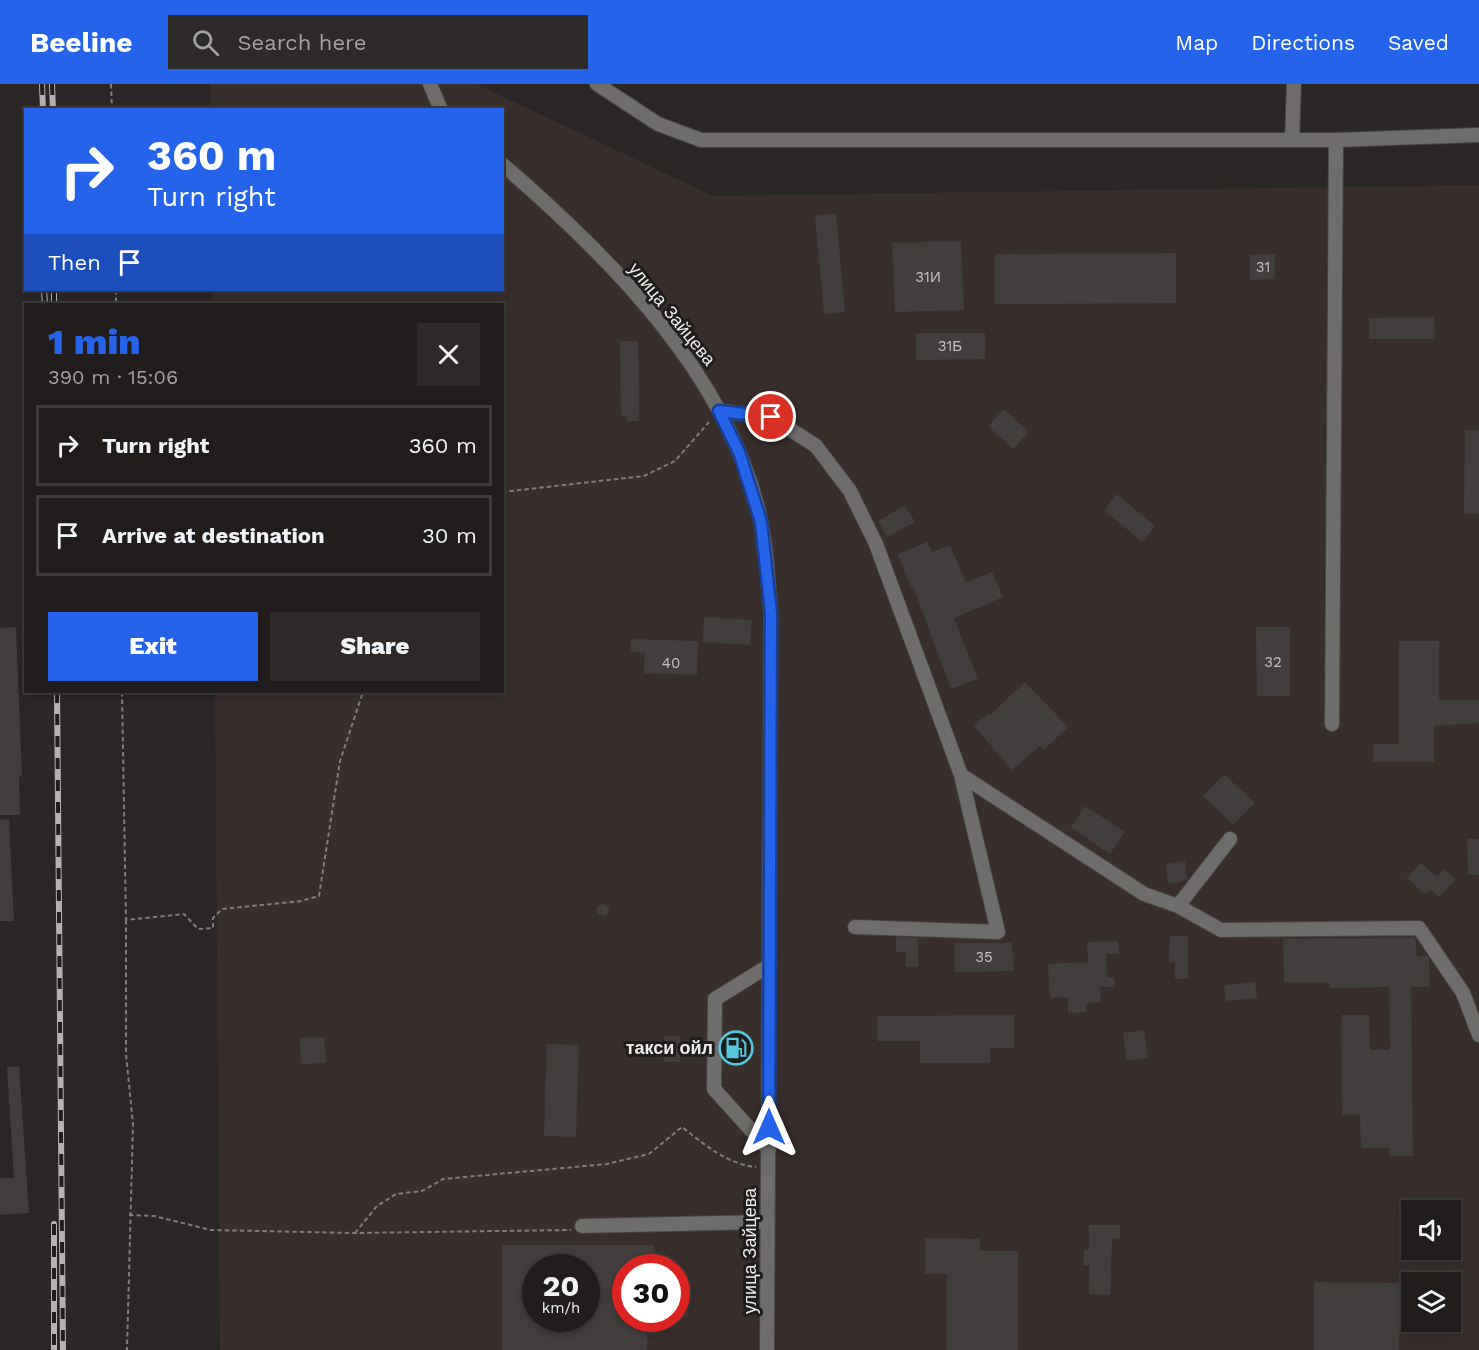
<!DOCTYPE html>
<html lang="en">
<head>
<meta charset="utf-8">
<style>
	body { margin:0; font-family:"Work Sans",sans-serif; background:#2d2a29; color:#f1f3f6; height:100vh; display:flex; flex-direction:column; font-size:22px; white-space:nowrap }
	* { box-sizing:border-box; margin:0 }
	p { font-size:20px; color:#a2a2a3 }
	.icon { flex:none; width:33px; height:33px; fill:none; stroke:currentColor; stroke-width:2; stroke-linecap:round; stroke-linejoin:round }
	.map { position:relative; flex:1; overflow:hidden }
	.details { position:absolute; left:24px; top:219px; width:480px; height:390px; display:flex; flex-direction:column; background:#201d1c; border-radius:0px; box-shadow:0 3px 9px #0003,0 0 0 2px #3d3b3b }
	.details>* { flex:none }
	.guide { position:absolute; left:24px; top:24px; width:480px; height:183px; border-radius:0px; box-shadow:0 3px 9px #0003,0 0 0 2px #3d3b3b; background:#2563eb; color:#fff; overflow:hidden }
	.buttons { position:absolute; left:1401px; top:1116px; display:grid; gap:12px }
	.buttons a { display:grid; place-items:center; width:60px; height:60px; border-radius:0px; background:#201d1c; box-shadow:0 3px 9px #0003,0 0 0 2px #3d3b3b; font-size:30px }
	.speed { position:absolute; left:522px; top:1170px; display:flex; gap:12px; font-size:30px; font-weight:700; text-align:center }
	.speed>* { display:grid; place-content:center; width:78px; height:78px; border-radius:50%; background:#201d1c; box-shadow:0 3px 9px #0003,0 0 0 2px #3d3b3b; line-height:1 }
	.speed small { font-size:15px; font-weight:400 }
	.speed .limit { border:9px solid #d22; background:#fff; color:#111 }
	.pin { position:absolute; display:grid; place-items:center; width:51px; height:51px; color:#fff; margin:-26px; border:3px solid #fff; border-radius:50%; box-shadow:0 2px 6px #0007 }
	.me { position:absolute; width:66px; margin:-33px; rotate:0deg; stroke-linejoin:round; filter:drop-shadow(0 0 4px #0008) }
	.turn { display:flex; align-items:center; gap:21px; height:126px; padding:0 24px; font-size:27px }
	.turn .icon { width:78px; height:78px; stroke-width:2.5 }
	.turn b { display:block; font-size:42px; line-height:51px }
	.then { display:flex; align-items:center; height:57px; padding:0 24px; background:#0003; gap:12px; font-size:22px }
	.round { display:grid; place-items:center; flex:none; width:63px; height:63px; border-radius:0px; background:#2d2a29 }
	.summary { display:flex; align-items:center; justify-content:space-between; height:102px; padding:0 24px }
	h1 { font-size:36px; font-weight:800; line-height:45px; color:#2563eb }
	.primary-button { display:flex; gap:12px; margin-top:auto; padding:12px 24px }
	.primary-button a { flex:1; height:69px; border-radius:0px; background:#2563eb; color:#fff; font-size:24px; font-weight:800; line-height:69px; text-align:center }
	.primary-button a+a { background:#2d2a29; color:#f1f3f6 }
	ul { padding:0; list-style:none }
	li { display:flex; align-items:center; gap:18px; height:81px; margin:0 12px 9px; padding:0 12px; border:3px solid #3d3b3b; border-radius:0px }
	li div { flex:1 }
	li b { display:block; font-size:22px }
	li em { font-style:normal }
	header { display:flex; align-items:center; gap:36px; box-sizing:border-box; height:84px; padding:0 30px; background:#2563eb; color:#fff }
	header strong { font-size:28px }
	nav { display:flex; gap:33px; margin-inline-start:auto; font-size:21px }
	.search { width:420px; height:54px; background:#2d2a29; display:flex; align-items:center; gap:15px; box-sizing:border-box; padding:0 21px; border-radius:0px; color:#a2a2a3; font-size:22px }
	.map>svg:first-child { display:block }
	.built { fill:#382f2d; fill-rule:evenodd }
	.building { fill:#413e3d; fill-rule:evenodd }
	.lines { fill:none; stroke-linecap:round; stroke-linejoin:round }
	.minor-casing { stroke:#464342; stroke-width:16 }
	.path { stroke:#7f7d7c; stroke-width:2; stroke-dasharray:4.5 3; stroke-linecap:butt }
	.minor { stroke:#6e6d6c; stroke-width:14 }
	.rail-casing { stroke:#b5b2b1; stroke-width:6 }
	.rail { stroke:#201d1d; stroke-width:4; stroke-dasharray:11; stroke-linecap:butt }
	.route-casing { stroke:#184099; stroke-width:15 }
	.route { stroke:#2563eb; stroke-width:10 }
	.labels { text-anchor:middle; stroke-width:6; stroke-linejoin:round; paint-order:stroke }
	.number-label { font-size:15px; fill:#c4c1c0 }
	.street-label { font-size:18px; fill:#efedec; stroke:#201d1d }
	.poi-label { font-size:18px; font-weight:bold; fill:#efedec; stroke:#201d1d; text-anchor:end }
</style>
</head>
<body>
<header>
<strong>Beeline</strong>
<div class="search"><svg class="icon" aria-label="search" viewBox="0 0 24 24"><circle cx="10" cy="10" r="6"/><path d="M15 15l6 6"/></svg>Search here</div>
<nav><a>Map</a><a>Directions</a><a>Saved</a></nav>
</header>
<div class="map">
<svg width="1479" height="1266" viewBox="0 0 1479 1266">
	<rect width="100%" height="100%" fill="#2a2726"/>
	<path class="built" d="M210 0H476L713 112 1479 101V1266H220L215 608H502V220H212L211 206H502V26L210 25ZM1412 1126H1450V1166H1412ZM536 1184H586V1234H536ZM626 1184H676V1234H626ZM1412 1198H1450V1238H1412Z"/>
	<path class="building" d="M836 129 845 228 824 230 815 132Z
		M961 157 964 226 895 228 892 159Z
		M1176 169V219L995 220V170Z
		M1275 170V195L1250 196V171Z
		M1434 233 1435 255H1369V234Z
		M916 249H985V275L916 276Z
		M620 257H638L639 337H627V332H621Z
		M1004 325 1029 348 1013 365 988 342Z
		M1465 346H1479V430H1464Z
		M1117 410 1155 442 1142 458 1104 426Z
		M905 421 915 438 887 453 878 437Z
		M927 458 932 468 950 461 966 499 992 488 1003 513 954 534 978 595 951 605 913 502 911 503 898 470Z
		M704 533 752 536 750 561 703 558Z
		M16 543 22 692 19 693 20 731H0V544Z
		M1256 543H1290V612H1257Z
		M631 555 698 557 697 591 644 589 645 569 631 568Z
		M1399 557H1439V616H1479V639L1434 642V678H1373V660H1399Z
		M1025 598 1068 643 1044 666 1040 662 1012 686 974 642 989 629 990 631Z
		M1224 690 1255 719 1233 741 1203 712Z
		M1085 722 1125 748 1110 770 1071 743Z
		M9 735 14 837H0V736Z
		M1467 755H1479V791H1468Z
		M1185 777 1187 796 1168 800 1166 780Z
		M1421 779 1437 793 1444 785 1456 795 1439 813 1430 805 1425 810 1407 794Z
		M597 826a6 6 0 1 1 12 0a6 6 0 1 1-12 0Z
		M1170 852H1188V895H1175V879L1169 878Z
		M896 853 918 854V883H906V868H896Z
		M1415 854 1417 872H1427L1429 875V903H1411L1413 1072H1389V1064H1361L1360 1030 1342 1031 1341 931H1369L1370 966H1390L1389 903 1330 904 1329 898H1284L1283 855Z
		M1118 857 1119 870H1106L1107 893H1114L1115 903H1100L1101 918 1086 919 1087 928 1068 929V913L1050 914 1048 880 1088 878 1087 858Z
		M954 859H1012L1014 887 955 888Z
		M1255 898 1257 914 1226 917 1224 901Z
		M1014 931V964H990V979H920V957H877V932Z
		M1144 946 1148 974 1127 977 1123 949Z
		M664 952H680V978H664Z
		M324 953 326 979 301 980 300 954Z
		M547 960 579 961 576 1053 544 1052Z
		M19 982 29 1129 0 1131V1094H14L7 983Z
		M1089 1141H1120V1154H1112L1110 1211 1089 1210 1090 1181H1083L1084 1166H1089Z
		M925 1154 980 1155V1167H1018V1266H947V1190H925Z
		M502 1161H654V1184H626V1234H647V1266H502ZM536 1184H586V1234H536Z
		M1314 1198 1399 1199V1266H1314Z
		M676 1206H688V1233H676Z"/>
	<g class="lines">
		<defs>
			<path id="minor" d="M430 0 441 26
				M597 0 658 40 701 56H1336L1479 51
				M1292 56 1294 0
				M502 80C610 173 731 293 761 438 767 468 768 499 771 529L767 1266
				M719 327 771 333 816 362 850 407 876 460 961 691 1144 810 1178 822 1230 755
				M1332 640 1336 56
				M1178 822 1221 846 1419 844 1463 909 1479 951
				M855 843 998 848 961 691
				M769 1066 714 1005 715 915 770 881
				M582 1142 767 1138"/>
		</defs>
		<use href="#minor" class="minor-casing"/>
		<path class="path" d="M111 0 112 26
			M116 206V220
			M502 408 644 392 675 377 709 338
			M122 608 126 836 184 830 198 845 213 844V834L222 825 301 817 319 812 340 677 363 608
			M126 836V970L133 1040 127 1266
			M129 1131 154 1132 211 1146 355 1149 571 1146
			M355 1149 377 1122 396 1110 422 1107 443 1095 607 1080 649 1070 682 1043C705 1061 727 1080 756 1083"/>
		<use href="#minor" class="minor"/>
		<defs>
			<path id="rail" d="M42 0 43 26
				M52 0 53 26
				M44 206 45 220
				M54 206V220
				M57 608 63 1266
				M54 1140V1266"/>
		</defs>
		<use href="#rail" class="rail-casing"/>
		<use href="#rail" class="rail"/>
	</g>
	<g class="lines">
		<defs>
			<path id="route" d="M769 1043 771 529 761 438 739 368 719 327 771 333"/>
		</defs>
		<use href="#route" class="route-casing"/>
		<use href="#route" class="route"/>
	</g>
	<defs>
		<symbol id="fuel-ring" viewBox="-11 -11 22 22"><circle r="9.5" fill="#201d1d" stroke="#55cadf" stroke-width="1.5"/><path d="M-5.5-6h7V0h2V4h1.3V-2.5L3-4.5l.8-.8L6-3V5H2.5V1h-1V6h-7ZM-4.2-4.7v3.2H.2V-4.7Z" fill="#55cadf"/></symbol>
	</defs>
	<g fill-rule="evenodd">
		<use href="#fuel-ring" x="717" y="945" width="38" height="38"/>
	</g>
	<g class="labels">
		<g class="number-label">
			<text x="1263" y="188">31</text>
			<text x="928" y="198">31И</text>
			<text x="950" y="267">31Б</text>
			<text x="1273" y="583">32</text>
			<text x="671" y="584">40</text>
			<text x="984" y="878">35</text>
		</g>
		<g class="street-label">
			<text transform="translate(672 230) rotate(51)" y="6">улица Зайцева</text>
			<text transform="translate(750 1167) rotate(-90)" y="6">улица Зайцева</text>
		</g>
		<g class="poi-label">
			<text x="713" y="970">такси ойл</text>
		</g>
	</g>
</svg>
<div class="buttons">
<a><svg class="icon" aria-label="sound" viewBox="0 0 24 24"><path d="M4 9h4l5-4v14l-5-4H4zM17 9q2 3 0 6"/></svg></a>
<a><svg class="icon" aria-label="layers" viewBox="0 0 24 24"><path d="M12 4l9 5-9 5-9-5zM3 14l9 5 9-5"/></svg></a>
</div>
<div class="speed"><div>20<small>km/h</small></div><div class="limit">30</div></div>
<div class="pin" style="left:771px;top:333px;background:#d93025"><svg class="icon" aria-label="arrive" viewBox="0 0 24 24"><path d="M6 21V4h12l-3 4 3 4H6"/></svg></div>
<svg class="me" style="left:769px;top:1043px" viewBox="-20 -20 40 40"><path d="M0-17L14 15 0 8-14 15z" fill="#2563eb" stroke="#fff" stroke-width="4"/></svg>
<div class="guide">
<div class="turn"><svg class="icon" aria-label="right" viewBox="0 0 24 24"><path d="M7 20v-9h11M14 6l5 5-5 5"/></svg><div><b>360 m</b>Turn right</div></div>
<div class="then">Then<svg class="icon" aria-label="arrive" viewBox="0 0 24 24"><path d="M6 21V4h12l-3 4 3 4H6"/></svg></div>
</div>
<section class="details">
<div class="summary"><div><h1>1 min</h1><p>390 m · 15:06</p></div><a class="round"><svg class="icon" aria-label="close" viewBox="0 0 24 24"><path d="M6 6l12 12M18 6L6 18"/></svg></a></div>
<ul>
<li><svg class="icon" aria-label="right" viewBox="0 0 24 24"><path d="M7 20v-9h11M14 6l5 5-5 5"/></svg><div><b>Turn right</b></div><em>360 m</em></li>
<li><svg class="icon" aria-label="arrive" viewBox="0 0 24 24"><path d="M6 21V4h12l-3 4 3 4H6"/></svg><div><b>Arrive at destination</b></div><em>30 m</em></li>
</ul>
<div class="primary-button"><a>Exit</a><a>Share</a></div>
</section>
</div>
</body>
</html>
